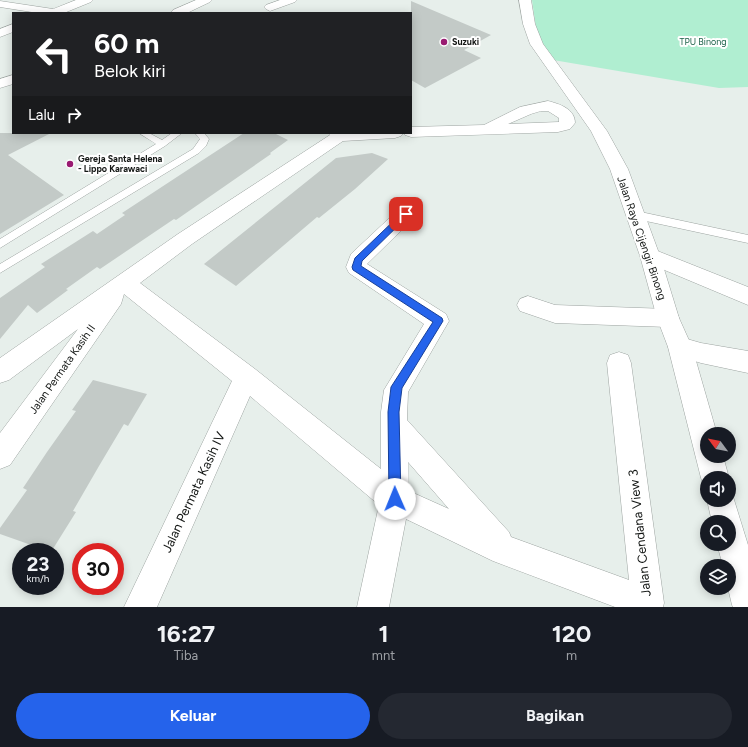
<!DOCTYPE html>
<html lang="id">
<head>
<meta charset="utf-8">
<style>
	body { margin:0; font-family:Figtree,sans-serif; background:#242831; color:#f1f3f6; height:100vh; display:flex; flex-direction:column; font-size:15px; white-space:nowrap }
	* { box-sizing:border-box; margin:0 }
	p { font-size:13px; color:#9ea1a6 }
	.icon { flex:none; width:22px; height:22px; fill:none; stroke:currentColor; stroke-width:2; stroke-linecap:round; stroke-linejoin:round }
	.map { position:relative; height:607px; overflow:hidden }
	.side { display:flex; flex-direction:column; background:#171b24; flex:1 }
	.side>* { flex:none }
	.hud { position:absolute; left:12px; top:12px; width:400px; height:122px; border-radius:0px; box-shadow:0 2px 10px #0003; background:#202124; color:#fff; overflow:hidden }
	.needle { width:26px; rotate:302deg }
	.controls { position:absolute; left:700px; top:427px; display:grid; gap:8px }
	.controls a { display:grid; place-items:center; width:36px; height:36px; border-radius:50%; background:#171b24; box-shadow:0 2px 10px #0003; font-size:20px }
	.speed { position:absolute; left:12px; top:543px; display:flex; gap:8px; font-size:20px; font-weight:700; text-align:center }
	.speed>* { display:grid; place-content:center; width:52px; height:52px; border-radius:50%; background:#171b24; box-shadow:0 2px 10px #0003; line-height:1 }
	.speed small { font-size:10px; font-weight:400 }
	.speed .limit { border:6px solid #d22; background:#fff; color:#111 }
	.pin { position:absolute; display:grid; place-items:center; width:34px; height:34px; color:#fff; margin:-17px; border-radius:8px; box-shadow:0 2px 6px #0006 }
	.me { position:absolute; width:44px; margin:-22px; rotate:359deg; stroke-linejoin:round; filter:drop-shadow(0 0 3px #0008) }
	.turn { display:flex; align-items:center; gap:14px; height:84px; padding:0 16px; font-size:18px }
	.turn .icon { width:52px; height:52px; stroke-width:2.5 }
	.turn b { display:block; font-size:28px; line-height:34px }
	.then { display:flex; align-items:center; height:38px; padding:0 16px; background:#0003; gap:8px; font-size:15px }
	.eta { display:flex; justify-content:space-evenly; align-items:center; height:68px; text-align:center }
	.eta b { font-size:24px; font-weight:700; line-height:28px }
	.cta { display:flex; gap:8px; margin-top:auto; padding:8px 16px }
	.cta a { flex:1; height:46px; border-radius:24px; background:#2563eb; color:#fff; font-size:16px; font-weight:700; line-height:46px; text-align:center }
	.cta a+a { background:#242831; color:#f1f3f6 }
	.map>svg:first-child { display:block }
	.green { fill:#b0eed1 }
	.building { fill:#c3cac7 }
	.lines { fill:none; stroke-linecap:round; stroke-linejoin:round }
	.lane-casing { stroke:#9da4a1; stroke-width:1 }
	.street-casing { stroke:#9da4a1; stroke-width:1 }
	.secondary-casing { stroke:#9da4a1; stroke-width:1 }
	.lane { fill:#fff; fill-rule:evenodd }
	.street { fill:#fff; fill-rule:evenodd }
	.secondary { fill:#fff; fill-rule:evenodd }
	.route { fill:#2563eb; stroke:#184099 }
	.poi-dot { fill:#991a71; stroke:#fff; stroke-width:1.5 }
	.labels { text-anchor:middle; stroke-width:4; stroke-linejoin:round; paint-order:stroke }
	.far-poi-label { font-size:9px; font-weight:bold; fill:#141715; stroke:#fff; text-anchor:start }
	.far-park-label { font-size:9px; fill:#195f46; stroke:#fff }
	.street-label { font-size:11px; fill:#141715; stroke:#fff }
	.near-street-label { font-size:13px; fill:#141715; stroke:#fff }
</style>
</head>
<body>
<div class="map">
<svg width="748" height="607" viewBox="0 0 748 607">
	<rect width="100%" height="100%" fill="#e7efeb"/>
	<path class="green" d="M532 0H748V87L719 88 553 60 537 35Z"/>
	<path class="building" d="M411 1 491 35 464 50 481 58 425 88 411 80Z
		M0 133H51L8 155 64 195 0 234Z
		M244 133H274L288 140 270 153 271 154 176 220 174 219 100 269 97 267 66 289 68 290 37 313 28 305 0 339V298L45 267 41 264 93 231 97 234 125 215 122 213Z
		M372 153 388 159 355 189 319 218 317 217 236 286 204 264 336 158Z
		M93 380 147 394 128 426 124 424 99 466 73 511 76 512 51 552 0 534V528L27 490 23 488 47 452 76 411 72 410Z"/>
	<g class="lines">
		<defs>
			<path id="lane" d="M139 133H149L162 140 172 133H182L165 146 0 248V239L156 144Z
				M195 133H204L209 139 206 146 199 153 0 273V264L193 149 200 139Z
				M636 211 748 235V243L632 218 631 215 632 212Z"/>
			<path id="street" d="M76 0H93L91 2 64 13H38L0 7V1L53 9Z
				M196 0H212L210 2 187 13H171L173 10Z
				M280 0H297L295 2 270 11 266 9 264 7 266 5Z
				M13 24V32L0 37V29Z
				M13 75V84L0 88V79Z
				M548 101C560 104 575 109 575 123L570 129 558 132 411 137 405 135 404 133H411V127L484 125 520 107ZM541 111H548L559 118V122L508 124 531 114Z
				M329 133H403L401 136 395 138 343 141 192 244 140 283 255 369 381 469V412L384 390 424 324 349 273 346 267 351 254 399 209 406 207 413 209 415 214 413 219 367 264 446 314 449 321 408 392 407 420 509 532 511 537 629 580 607 363 610 355 619 352 628 355 631 363 664 603 663 607H615L493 561 406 519 389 607H357L379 505 250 396 157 607H124L232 381 124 294 121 304 10 465 0 469V433L78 329 9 380 0 383V358L178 234 330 135ZM408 462 449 509 409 491Z
				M650 248 748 287V305L643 261 640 256 643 251Z
				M528 296 555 305 668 309 676 311 679 318 676 325 668 327 555 323 520 311 517 305 520 299Z
				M680 337 701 343 748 351V373L701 363 672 354 668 347 672 340Z"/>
			<path id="secondary" d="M519 0H531L535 24 543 44 607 131 628 169 660 256 679 318 692 347 717 434H707V456H723L729 478H707V489L705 488 701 478 668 347 657 318 640 256 610 169 591 131 530 44 523 24Z
				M729 489 731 490 748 545V607H733L732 605 728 588H729V566H723L717 544H729V522H712L707 500H729Z"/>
		</defs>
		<use href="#lane" class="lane-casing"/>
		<use href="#street" class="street-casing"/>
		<use href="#secondary" class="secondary-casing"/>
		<use href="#lane" class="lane"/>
		<use href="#street" class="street"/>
		<use href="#secondary" class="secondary"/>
	</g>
	<path class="route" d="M406 211 410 214 408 216 362 261 361 266 442 318 443 321 402 388 399 412 401 499 399 503 395 505 391 503 389 499 388 412 391 387 433 322 353 270 352 267 355 258 403 212Z"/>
	<g class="poi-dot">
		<circle cx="444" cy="42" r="4"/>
		<circle cx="70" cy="164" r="4"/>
	</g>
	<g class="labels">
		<g class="far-poi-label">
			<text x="452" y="45">Suzuki</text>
			<text x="78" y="162">Gereja Santa Helena<tspan x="78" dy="10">- Lippo Karawaci</tspan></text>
		</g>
		<g class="far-park-label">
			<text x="703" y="45">TPU Binong</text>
		</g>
		<g class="street-label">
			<text transform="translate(642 238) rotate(71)" y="4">Jalan Raya Cijengir Binong</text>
			<text transform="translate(62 369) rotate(-55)" y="4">Jalan Permata Kasih II</text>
		</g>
		<g class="near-street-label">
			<text transform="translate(193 492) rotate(-65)" y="5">Jalan Permata Kasih IV</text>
			<text transform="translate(639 533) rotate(-96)" y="5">Jalan Cendana View 3</text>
		</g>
	</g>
</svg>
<div class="controls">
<a><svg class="needle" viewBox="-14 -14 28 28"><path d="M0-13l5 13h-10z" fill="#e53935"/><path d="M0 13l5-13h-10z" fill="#9ea1a6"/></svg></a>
<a><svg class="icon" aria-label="sound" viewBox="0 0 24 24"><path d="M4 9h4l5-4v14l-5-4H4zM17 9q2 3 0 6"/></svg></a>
<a><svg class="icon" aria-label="search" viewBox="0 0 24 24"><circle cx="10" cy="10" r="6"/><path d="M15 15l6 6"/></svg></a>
<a><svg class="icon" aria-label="layers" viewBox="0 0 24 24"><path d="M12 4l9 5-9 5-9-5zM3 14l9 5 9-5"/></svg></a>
</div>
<div class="speed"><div>23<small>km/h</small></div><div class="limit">30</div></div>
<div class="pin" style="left:406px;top:214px;background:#d93025"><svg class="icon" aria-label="arrive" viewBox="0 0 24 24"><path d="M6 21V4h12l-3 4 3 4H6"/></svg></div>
<svg class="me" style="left:395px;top:499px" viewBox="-20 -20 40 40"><circle r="19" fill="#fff"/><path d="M0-13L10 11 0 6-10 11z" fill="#2563eb"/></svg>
<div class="hud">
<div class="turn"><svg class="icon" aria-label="left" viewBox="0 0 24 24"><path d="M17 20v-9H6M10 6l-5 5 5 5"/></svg><div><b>60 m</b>Belok kiri</div></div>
<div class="then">Lalu<svg class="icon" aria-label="right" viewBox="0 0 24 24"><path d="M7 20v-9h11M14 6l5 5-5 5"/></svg></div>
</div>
</div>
<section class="side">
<div class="eta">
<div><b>16:27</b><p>Tiba</p></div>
<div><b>1</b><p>mnt</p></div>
<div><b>120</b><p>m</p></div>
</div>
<div class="cta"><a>Keluar</a><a>Bagikan</a></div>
</section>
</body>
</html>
